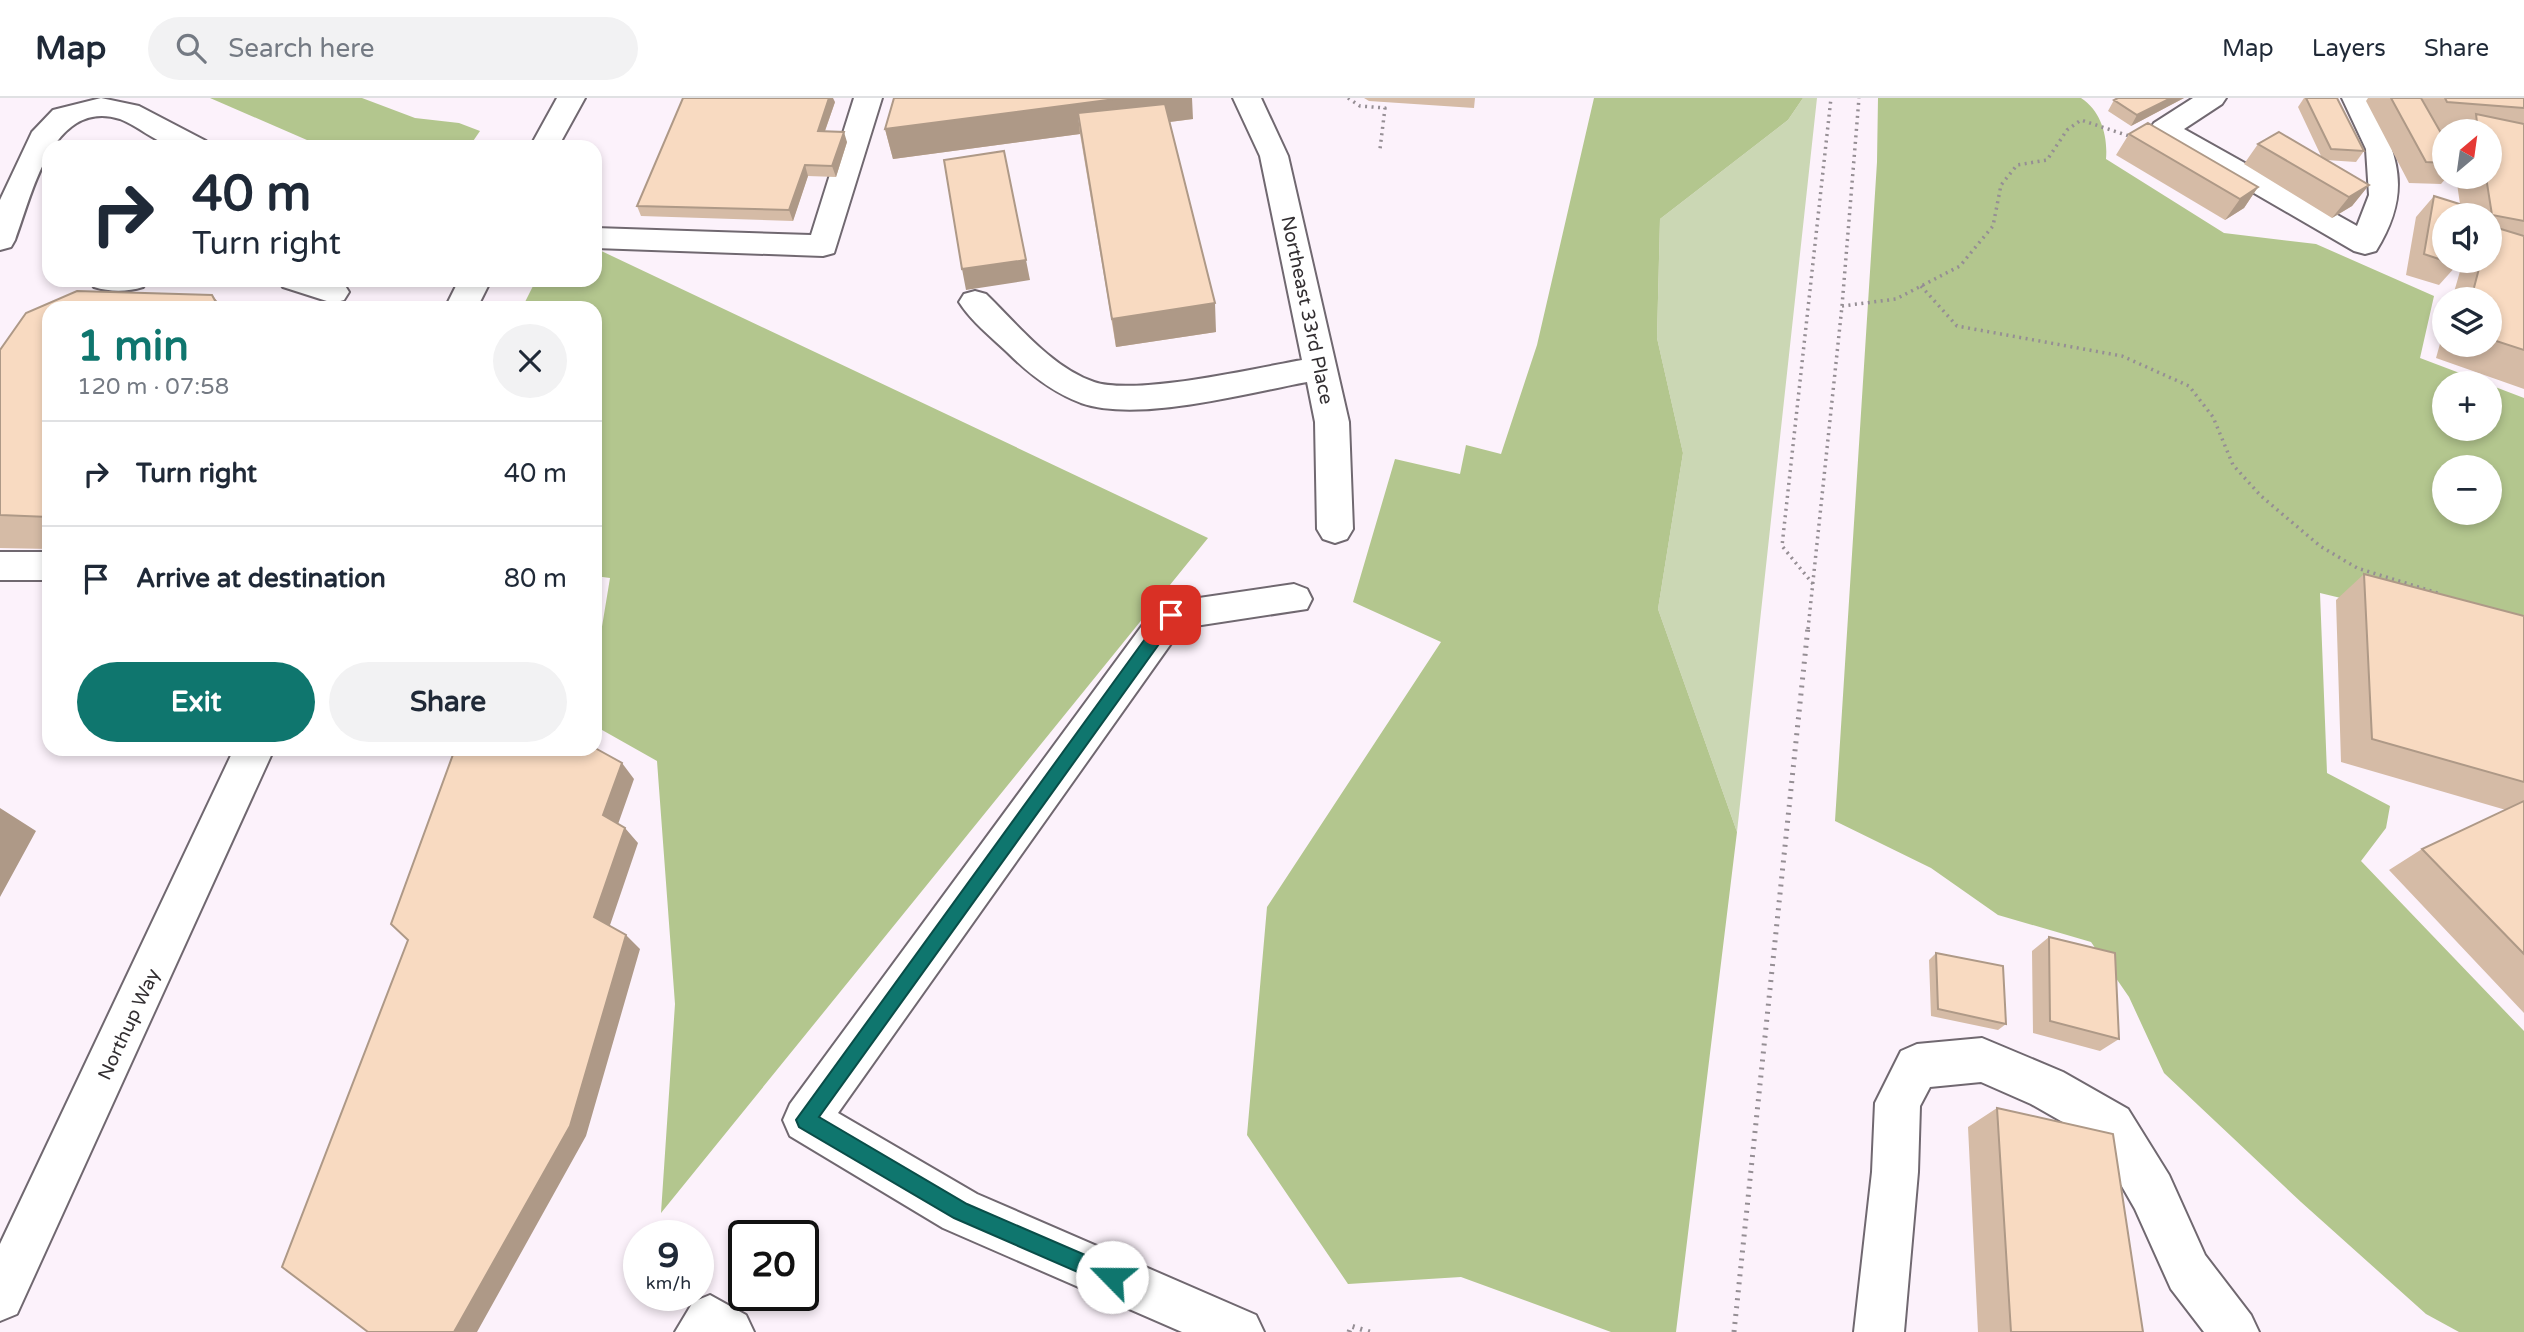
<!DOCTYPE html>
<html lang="en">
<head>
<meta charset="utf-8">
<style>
	body { margin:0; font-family:"Varela Round",sans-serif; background:#f2f2f3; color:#1f2937; height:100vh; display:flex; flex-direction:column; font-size:26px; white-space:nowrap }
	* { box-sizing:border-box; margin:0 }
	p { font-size:23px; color:#747a83 }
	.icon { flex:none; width:38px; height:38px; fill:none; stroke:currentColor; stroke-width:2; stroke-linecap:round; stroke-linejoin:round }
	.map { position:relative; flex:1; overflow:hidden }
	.side { position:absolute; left:42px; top:203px; width:560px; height:455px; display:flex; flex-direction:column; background:#fff; border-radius:21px; box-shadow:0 4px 10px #0003 }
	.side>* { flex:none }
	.top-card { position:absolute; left:42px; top:42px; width:560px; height:147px; border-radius:21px; box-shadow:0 4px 10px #0003; background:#fff; color:#1f2937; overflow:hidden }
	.needle { width:46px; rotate:29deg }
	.fabs { position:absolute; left:2432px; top:21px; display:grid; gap:14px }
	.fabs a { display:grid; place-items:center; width:70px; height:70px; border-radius:50%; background:#fff; box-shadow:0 4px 10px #0003; font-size:35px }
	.speed { position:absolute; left:623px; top:1122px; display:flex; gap:14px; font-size:35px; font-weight:700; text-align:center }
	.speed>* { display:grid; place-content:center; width:91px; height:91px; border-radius:50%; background:#fff; box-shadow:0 4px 10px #0003; line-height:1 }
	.speed small { font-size:18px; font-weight:400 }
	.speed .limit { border:4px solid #111; border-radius:10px; background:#fff; color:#111 }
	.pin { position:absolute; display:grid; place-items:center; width:60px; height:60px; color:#fff; margin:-30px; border-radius:14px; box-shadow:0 4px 10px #0006 }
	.me { position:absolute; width:77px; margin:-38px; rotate:293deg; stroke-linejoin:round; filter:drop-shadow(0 0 5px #0008) }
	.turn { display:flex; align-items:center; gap:24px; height:147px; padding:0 35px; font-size:32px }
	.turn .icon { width:91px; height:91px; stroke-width:2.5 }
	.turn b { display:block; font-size:49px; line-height:60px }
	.round { display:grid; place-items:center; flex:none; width:74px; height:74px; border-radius:37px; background:#f2f2f3 }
	.head { display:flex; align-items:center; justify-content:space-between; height:119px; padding:0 35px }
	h1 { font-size:42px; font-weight:700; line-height:52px; color:#0f766e }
	.primary-button { display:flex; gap:14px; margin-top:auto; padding:14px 35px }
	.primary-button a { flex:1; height:80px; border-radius:42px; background:#0f766e; color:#fff; font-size:28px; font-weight:700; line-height:80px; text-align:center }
	.primary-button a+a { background:#f2f2f3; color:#1f2937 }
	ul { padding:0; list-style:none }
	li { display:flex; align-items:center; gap:21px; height:105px; padding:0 35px; border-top:2px solid #e0e1e3 }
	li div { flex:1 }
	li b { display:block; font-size:26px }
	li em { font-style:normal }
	header { display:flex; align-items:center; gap:42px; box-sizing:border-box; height:98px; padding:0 35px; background:#fff; border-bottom:2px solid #e0e1e3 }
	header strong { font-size:33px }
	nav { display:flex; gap:38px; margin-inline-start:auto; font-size:24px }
	.search { width:490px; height:63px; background:#f2f2f3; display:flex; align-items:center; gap:18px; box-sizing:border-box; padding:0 24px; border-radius:38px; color:#747a83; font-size:26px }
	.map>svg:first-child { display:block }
	.green { fill:#cbd7b4 }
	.forest { fill:#b3c68e; fill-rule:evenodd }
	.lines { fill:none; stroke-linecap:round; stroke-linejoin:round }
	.minor-casing { stroke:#706870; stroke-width:4 }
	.major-casing { stroke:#706870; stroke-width:4 }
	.path-far1 { stroke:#958e94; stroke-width:3.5; stroke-dasharray:2 4.5; stroke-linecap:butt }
	.path { stroke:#958e94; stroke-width:5; stroke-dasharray:2 6; stroke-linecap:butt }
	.minor { fill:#fff; fill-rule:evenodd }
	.major { fill:#fff; fill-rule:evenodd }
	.wall { fill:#d5bba6 }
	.shaded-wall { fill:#ae9987 }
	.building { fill:#f8dac1; stroke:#ae9987; stroke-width:2 }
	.route { fill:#0f766e; stroke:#0a4d48; stroke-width:2 }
	.labels { text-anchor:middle; stroke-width:5; stroke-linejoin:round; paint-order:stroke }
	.street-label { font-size:19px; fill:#322e31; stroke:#fff }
</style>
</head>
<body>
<header>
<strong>Map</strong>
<div class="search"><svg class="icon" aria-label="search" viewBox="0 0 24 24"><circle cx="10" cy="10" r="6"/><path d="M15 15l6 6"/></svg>Search here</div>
<nav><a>Map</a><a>Layers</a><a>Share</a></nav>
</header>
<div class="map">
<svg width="2524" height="1234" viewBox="0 0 2524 1234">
	<rect width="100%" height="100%" fill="#fcf2fb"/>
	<path class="green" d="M1803 0H1817L1737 734 1658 511 1683 355 1657 240 1660 121 1788 22Z"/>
	<path class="forest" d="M210 0H362L415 20 459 25 480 33 469 49H323Z
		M1594 0H1803L1788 22 1660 121 1657 240 1683 355 1658 511 1737 734 1676 1234H1611L1461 1179 1348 1186 1247 1037 1267 809 1441 544 1353 504 1395 361 1460 376 1466 347 1501 356 1537 247Z
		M1878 0H2081C2101 13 2108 38 2106 61L2224 135 2316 146 2434 198 2420 260 2486 285H2445V331H2490V287L2524 300V544L2320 495 2327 675 2390 708 2386 730 2361 763 2524 933V1234H2459L2426 1216 2301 1104 2164 975 2129 899 2091 844 1998 817 1931 770 1835 723 1877 64ZM2445 369H2490V415H2445Z
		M595 150 1208 440 661 1115 675 906 657 663 595 628V571L610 480 595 478V210H522L536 182H595Z"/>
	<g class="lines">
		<defs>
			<path id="minor" d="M101 0 139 8 206 43 210 49C199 49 183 52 173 49 154 43 138 28 120 21 52 0 32 97 15 142L11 149 0 152V102L32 34 53 12Z
				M854 0H882L834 155 823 158 595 150V130L811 137Z
				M1233 0H1261L1288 58 1349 324 1353 431 1347 441 1335 445 1323 441 1317 431 1315 324 1307 284C1247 295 1138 325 1081 305 1052 294 1028 275 1007 254 991 239 971 223 959 204L964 196 975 193 986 196C1018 227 1051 269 1094 284 1135 298 1256 270 1302 262L1260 58Z
				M2193 0H2226L2222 6 2184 31 2357 128 2369 97 2366 51 2342 0H2370C2398 58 2413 93 2376 153L2365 156 2354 153 2154 37 2150 31 2154 25Z
				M89 182H148L143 189C127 194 110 194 94 189Z
				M278 182H330L344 186 349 194 344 202 333 205 283 189Z
				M0 454H49V482H0Z
				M1294 486 1307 491 1312 501 1307 511 1182 530 838 1015 977 1096 1256 1217 1264 1234H1182L943 1130 790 1038 783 1022 790 1006 1158 506Z
				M1982 940 2063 974 2128 1011 2169 1077 2205 1157 2251 1217 2259 1234H2204L2171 1191 2135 1111 2096 1043 2031 1006 1981 984 1930 989 1920 1008 1918 1074 1904 1234H1854L1872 1074 1875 1005 1901 953 1917 946Z
				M710 1197 746 1217 754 1234H675L693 1204Z"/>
			<path id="major" d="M557 0H585L558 49H530Z
				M459 182H491L477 210H445Z
				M234 651H274L17 1216 0 1223V1146Z"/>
		</defs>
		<use href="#minor" class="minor-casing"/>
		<use href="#major" class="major-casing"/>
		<path class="path-far1" d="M1348 0 1360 8 1385 10 1380 51
			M1921 188 1957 228 2122 258 2189 288 2213 319 2233 367 2261 398 2320 448 2357 470 2441 496
			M1842 208 1896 201 1960 168 1993 128 2001 87 2017 67 2047 62 2067 32 2081 22 2129 38
			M1813 486 1782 448 1831 0
			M1808 531 1842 208 1859 0"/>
		<path class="path" d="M1349 1234 1351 1228 1370 1234
			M1734 1234 1808 529"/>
		<use href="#minor" class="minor"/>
		<use href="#major" class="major"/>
	</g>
	<path class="wall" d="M1364 0H1475L1474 10 1369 3Z
		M2118 0H2184L2131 28 2108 13 2114 2Z
		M2304 0H2337L2364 53 2356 64 2326 62 2369 87 2352 108 2332 120 2244 66 2258 46 2322 60 2298 9Z
		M2368 0H2524V291L2436 260 2445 228V247H2490V201H2452L2463 163H2490V117H2445L2457 167 2439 187 2406 177 2416 119 2434 98 2460 106 2456 79H2490V33H2445V35H2441L2445 42V79H2447L2441 86 2409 85 2366 3Z
		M835 4 825 33 847 44 836 79 808 78 793 123 641 118 637 108Z
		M1193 21 1170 24 1216 234 1116 249 1080 36 893 61 885 31Z
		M2129 36 2258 89 2244 110 2225 122 2116 57Z
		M49 210V451L0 450V252Z
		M2364 476 2524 518V915L2389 772 2422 751 2506 712 2341 664 2336 502Z
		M2049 839 2119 941 2100 953 2033 935 2032 853Z
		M1936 855 2006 926 1998 932 1931 918 1929 862Z
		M1997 1010 2143 1234H1978L1968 1029Z"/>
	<path class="shaded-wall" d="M829 0H833L835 4 821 44 818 33Z
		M1123 0H1192L1193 21 1081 35 1078 15 1080 36 893 61 885 31Z
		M2171 0H2184L2131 28 2137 17Z
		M844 34 847 44 836 79 832 68Z
		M805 67 808 78 793 123 789 112Z
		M2369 87 2352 108 2332 120 2349 99Z
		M2258 89 2244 110 2225 122 2240 101Z
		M1026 162 1030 182 966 192 962 171Z
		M212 197 223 210H219Z
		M1215 205 1216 234 1116 249 1112 221Z
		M622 665 634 681 616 732 603 717Z
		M0 710 36 733 0 799Z
		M625 730 638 745 608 833 594 819Z
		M626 837 640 851 586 1038 477 1234H454Z"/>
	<path class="building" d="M683 0H829L818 33 844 34 832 68 805 67 789 112 637 108Z
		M894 0H1123L885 31Z
		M2118 0H2171L2137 17 2114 2Z
		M2306 0H2337L2364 53 2331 51Z
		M2391 0H2421L2445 42V65L2426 64Z
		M2445 0H2524V10L2447 4Z
		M1165 6 1215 205 1112 221 1078 15Z
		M2476 16 2524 26V123L2492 117 2486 79H2490V33H2478Z
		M2148 25 2258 89 2240 101 2129 36Z
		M2279 34 2369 87 2349 99 2258 46Z
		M1004 53 1026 162 962 171 944 62Z
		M2434 98 2466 108 2465 117H2445V163L2424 156Z
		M2491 128 2524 138V252L2490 241V201H2471L2481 163H2490Z
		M2445 163H2458L2457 167Z
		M77 193 212 197 219 210H49V419L0 417V252L26 215Z
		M2364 476 2524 518V684L2372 641Z
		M595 650 622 665 603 717 625 730 594 819 626 837 570 1028 454 1234H368L282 1169 408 842 391 826 455 651H595Z
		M2524 703V856L2422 751Z
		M2049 839 2115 855 2119 941 2050 923Z
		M1936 855 2003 868 2006 926 1938 911Z
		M1997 1010 2113 1036 2143 1234H2011Z"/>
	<path class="route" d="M1171 510 1177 512V521L819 1019 967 1106 1120 1172 1122 1179 1120 1186 1112 1189 954 1120 799 1029 796 1022 1166 512Z"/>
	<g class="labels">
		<g class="street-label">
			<text transform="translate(1308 212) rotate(78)" y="7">Northeast 33rd Place</text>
			<text transform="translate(128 926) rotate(-65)" y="7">Northup Way</text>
		</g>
	</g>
</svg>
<div class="fabs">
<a><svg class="needle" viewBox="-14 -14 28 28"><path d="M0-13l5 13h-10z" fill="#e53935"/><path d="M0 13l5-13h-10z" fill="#747a83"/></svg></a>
<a><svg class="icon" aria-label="sound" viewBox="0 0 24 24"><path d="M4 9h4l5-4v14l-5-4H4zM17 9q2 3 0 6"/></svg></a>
<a><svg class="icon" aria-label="layers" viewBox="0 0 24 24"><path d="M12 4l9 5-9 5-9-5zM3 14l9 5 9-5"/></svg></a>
<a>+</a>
<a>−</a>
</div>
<div class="speed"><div>9<small>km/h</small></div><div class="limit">20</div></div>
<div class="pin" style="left:1171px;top:517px;background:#d93025"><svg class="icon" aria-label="arrive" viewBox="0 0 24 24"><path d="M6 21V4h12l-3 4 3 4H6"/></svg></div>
<svg class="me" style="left:1112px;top:1179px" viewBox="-20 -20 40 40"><circle r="19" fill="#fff"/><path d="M0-13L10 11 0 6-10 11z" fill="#0f766e"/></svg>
<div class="top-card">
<div class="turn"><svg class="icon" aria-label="right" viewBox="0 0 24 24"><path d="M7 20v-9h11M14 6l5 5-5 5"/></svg><div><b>40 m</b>Turn right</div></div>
</div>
<section class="side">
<div class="head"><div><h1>1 min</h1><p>120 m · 07:58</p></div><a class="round"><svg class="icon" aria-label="close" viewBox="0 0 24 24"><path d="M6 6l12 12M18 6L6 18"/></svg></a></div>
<ul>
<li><svg class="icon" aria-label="right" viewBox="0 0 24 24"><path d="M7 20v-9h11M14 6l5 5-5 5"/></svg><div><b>Turn right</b></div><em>40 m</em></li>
<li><svg class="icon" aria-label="arrive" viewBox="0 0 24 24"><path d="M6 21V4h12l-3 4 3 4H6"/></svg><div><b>Arrive at destination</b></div><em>80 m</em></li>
</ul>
<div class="primary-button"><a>Exit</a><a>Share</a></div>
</section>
</div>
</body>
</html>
